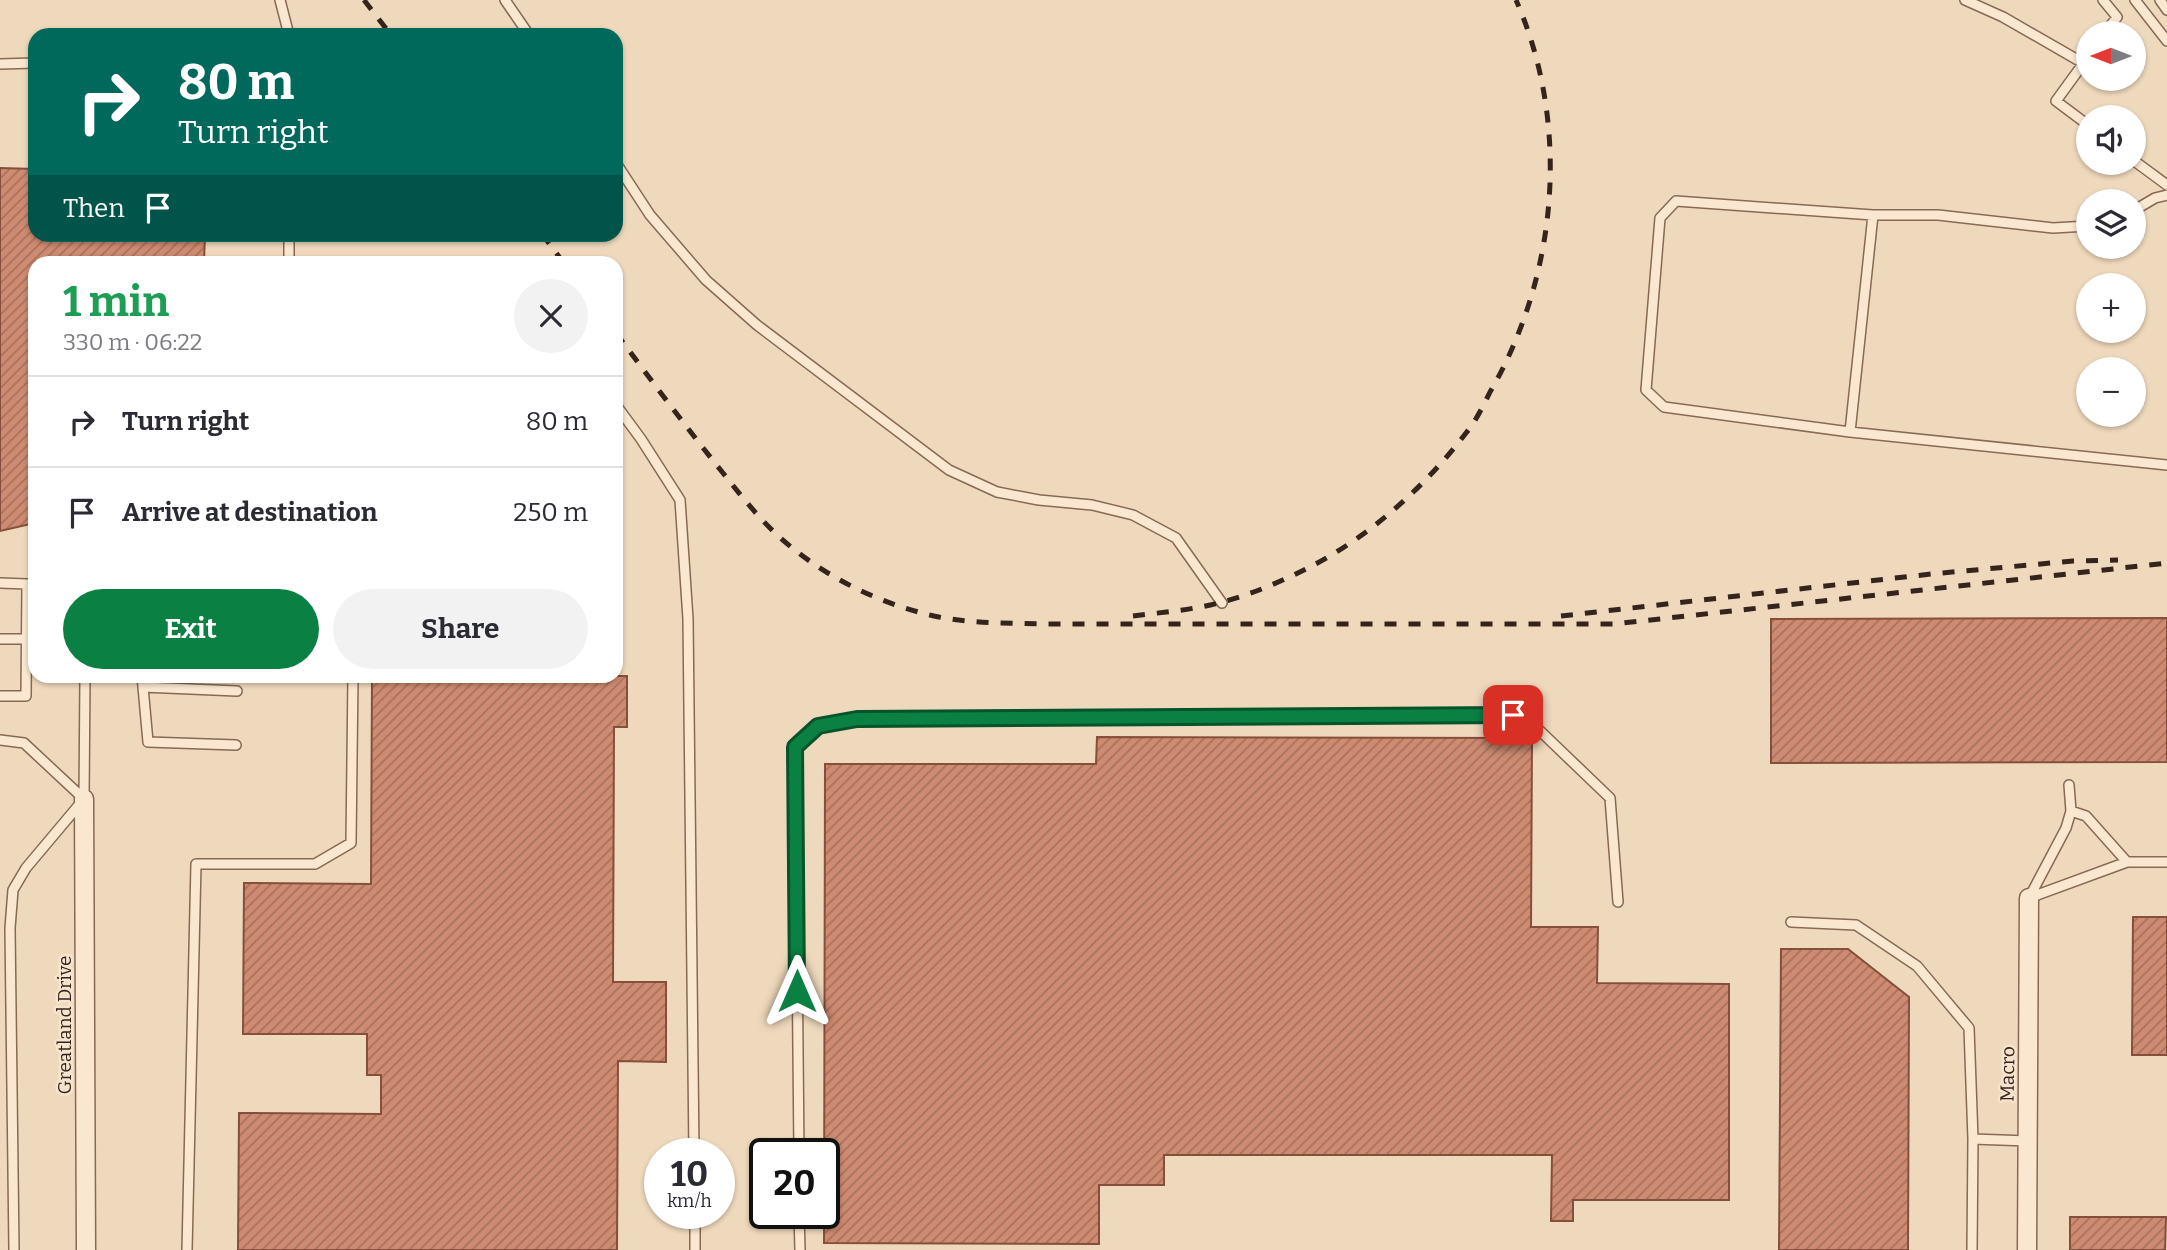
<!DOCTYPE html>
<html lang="en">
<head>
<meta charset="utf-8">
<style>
	body { margin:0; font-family:Bitter,serif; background:#f2f2f3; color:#2b2b33; height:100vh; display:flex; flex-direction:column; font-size:26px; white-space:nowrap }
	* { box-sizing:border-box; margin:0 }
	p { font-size:23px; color:#7c7c81 }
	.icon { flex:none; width:38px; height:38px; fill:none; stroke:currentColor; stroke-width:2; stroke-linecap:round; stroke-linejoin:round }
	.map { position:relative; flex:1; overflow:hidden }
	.details { position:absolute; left:28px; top:256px; width:595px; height:427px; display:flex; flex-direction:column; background:#fff; border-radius:21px; box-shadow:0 2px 5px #0004 }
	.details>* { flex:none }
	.guide { position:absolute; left:28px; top:28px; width:595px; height:214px; border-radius:21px; box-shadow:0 2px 5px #0004; background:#00695c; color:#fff; overflow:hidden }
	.needle { width:46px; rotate:270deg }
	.controls { position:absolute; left:2076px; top:21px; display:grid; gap:14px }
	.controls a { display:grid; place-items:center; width:70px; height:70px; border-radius:50%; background:#fff; box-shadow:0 2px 5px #0004; font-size:35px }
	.speed { position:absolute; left:644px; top:1138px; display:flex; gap:14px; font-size:35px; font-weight:700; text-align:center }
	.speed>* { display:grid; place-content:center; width:91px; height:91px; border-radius:50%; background:#fff; box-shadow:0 2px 5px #0004; line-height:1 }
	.speed small { font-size:18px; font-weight:400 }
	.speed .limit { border:4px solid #111; border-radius:10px; background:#fff; color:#111 }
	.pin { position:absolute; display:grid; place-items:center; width:60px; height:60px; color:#fff; margin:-30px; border-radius:14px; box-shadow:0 4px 10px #0006 }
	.me { position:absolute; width:77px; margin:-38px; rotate:0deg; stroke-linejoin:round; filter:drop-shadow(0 0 5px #0008) }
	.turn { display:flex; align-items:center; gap:24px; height:147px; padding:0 35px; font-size:32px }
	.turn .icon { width:91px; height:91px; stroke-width:2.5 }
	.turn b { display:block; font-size:49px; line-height:60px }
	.then { display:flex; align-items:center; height:66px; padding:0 35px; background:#0003; gap:14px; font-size:26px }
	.round { display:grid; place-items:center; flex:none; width:74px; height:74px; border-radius:37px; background:#f2f2f3 }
	.headline { display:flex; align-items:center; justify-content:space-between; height:119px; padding:0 35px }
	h1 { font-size:42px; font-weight:700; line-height:52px; color:#1e9e55 }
	.primary-button { display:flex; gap:14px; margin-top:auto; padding:14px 35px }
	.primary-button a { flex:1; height:80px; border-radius:42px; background:#0b8043; color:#fff; font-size:28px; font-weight:700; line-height:80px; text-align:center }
	.primary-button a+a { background:#f2f2f3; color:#2b2b33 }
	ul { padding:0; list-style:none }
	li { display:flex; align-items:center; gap:21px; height:91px; padding:0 35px; border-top:2px solid #e1e1e2 }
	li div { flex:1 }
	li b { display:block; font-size:26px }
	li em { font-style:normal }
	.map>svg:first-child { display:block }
	.building { fill:url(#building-hatch); stroke:#864f3b; stroke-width:2 }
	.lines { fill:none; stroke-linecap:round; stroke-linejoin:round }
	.lane-casing { stroke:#876955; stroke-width:12 }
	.street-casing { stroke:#876955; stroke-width:21 }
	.lane { stroke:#fae7cf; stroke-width:9 }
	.street { stroke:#fae7cf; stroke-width:18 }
	.rail { stroke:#35241b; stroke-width:5; stroke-dasharray:12 12; stroke-linecap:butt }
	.route-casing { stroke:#07532c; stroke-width:18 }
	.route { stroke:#0b8043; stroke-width:12 }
	.labels { text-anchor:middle; stroke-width:5; stroke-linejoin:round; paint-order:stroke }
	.street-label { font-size:19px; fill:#35241b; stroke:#f6e4cc }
</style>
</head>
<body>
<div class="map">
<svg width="2167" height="1250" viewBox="0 0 2167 1250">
	<defs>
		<pattern id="building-hatch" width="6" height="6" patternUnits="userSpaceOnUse" patternTransform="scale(1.75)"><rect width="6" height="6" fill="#ce8b71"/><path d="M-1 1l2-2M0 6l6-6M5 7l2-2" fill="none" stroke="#a8715c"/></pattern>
	</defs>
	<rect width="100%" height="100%" fill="#efd9bc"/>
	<path class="building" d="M0 168 35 169V234H205L204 262H35V523L0 531Z
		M2167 618V762L1771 763V619Z
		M372 676H627V727H614L613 982H666V1062L618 1061 617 1250H238L239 1113 381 1114V1075H367V1034H243L244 883 371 884Z
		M1097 737 1532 738 1531 927H1598L1597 983 1729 984V1200H1573V1221H1551L1552 1155H1164V1185H1099V1244L824 1243 825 764H1096Z
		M2133 917H2167V1055H2132Z
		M1781 949H1848L1909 997 1908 1250H1779Z
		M2070 1217H2166L2165 1250H2070Z"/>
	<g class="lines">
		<defs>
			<path id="lane" d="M280 0 289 35
				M505 0 529 35
				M1965 0 2003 17 2083 63
				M2103 0 2117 17 2105 33
				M2135 0 2167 41
				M2160 0 2167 10
				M2088 57 2056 101 2088 125
				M0 64 35 63
				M2133 160 2167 185
				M616 163 650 215 706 280 757 325 949 470 997 492 1039 500 1092 505 1133 515 1176 538 1222 603
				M2133 211 2155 198 2167 195
				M2088 226 2053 228 1938 215H1873L1676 201 1660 218 1646 390 1664 407 1850 432 2167 465
				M289 262V234
				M616 405 641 439 680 500 688 619 694 1153
				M1850 432 1873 215
				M0 583 27 584 26 696H0
				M0 639H35
				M142 676 148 742 236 745
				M143 687 237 691
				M0 740 24 743 84 799
				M2069 785 2071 811
				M2029 898 2066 828 2071 811 2086 816 2127 862
				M2029 898 2127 862H2167
				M1791 922 1856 925 1917 966 1969 1028 1973 1139
				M799 1153 795 747 818 726 857 719 1513 714 1535 726 1610 798 1618 902
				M695 1213V1250
				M799 1213 800 1250
				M14 1250 10 928 13 890 26 868 84 799 85 676
				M187 1250 196 864H315L351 843 353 676
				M1972 1250 1973 1139 2028 1141"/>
			<path id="street" d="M84 799 86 1250
				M2027 1250 2029 898"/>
		</defs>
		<use href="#lane" class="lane-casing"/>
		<use href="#street" class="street-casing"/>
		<use href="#lane" class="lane"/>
		<use href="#street" class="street"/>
		<path class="rail" d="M364 0 391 35
			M542 234 563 262
			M616 333C651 380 686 427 723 473 738 492 754 512 771 529 816 573 874 602 934 616 971 624 1009 623 1046 624H1614L2167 563
			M1133 616C1163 612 1194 610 1222 602 1250 595 1280 582 1306 569 1368 538 1424 488 1466 433 1476 421 1483 406 1490 392 1558 275 1571 125 1516 0
			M1561 616 1931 574 2073 561 2118 560"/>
	</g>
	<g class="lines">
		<defs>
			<path id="route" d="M797 991 795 747 818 726 857 719 1513 715"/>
		</defs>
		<use href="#route" class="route-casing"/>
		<use href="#route" class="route"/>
	</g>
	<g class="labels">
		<g class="street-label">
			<text transform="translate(64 1025) rotate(-90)" y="7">Greatland Drive</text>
			<text transform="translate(2007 1074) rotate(-89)" y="7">Macro</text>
		</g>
	</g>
</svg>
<div class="controls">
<a><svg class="needle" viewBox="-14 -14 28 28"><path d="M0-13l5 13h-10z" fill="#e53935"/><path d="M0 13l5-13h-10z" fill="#7c7c81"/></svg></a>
<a><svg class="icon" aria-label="sound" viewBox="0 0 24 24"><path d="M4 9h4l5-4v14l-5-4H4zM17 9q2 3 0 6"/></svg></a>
<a><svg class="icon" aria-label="layers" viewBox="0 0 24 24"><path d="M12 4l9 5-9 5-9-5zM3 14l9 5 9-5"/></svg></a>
<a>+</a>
<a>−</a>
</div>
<div class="speed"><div>10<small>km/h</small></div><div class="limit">20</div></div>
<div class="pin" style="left:1513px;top:715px;background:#d93025"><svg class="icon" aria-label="arrive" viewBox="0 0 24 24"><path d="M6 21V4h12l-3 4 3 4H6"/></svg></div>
<svg class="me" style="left:797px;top:991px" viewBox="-20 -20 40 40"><path d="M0-17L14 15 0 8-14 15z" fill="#0b8043" stroke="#fff" stroke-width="4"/></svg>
<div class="guide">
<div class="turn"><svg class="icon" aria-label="right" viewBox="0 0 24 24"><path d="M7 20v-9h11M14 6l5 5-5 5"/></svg><div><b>80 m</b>Turn right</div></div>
<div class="then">Then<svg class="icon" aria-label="arrive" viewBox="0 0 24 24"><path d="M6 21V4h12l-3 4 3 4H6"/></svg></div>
</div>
<section class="details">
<div class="headline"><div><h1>1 min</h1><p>330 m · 06:22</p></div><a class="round"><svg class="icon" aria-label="close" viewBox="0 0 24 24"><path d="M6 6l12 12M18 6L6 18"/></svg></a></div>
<ul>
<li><svg class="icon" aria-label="right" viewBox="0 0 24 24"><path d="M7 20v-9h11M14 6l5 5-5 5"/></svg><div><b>Turn right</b></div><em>80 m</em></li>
<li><svg class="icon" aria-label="arrive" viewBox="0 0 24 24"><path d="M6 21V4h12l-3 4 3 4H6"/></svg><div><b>Arrive at destination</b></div><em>250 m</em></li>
</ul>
<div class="primary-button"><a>Exit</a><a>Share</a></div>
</section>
</div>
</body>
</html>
